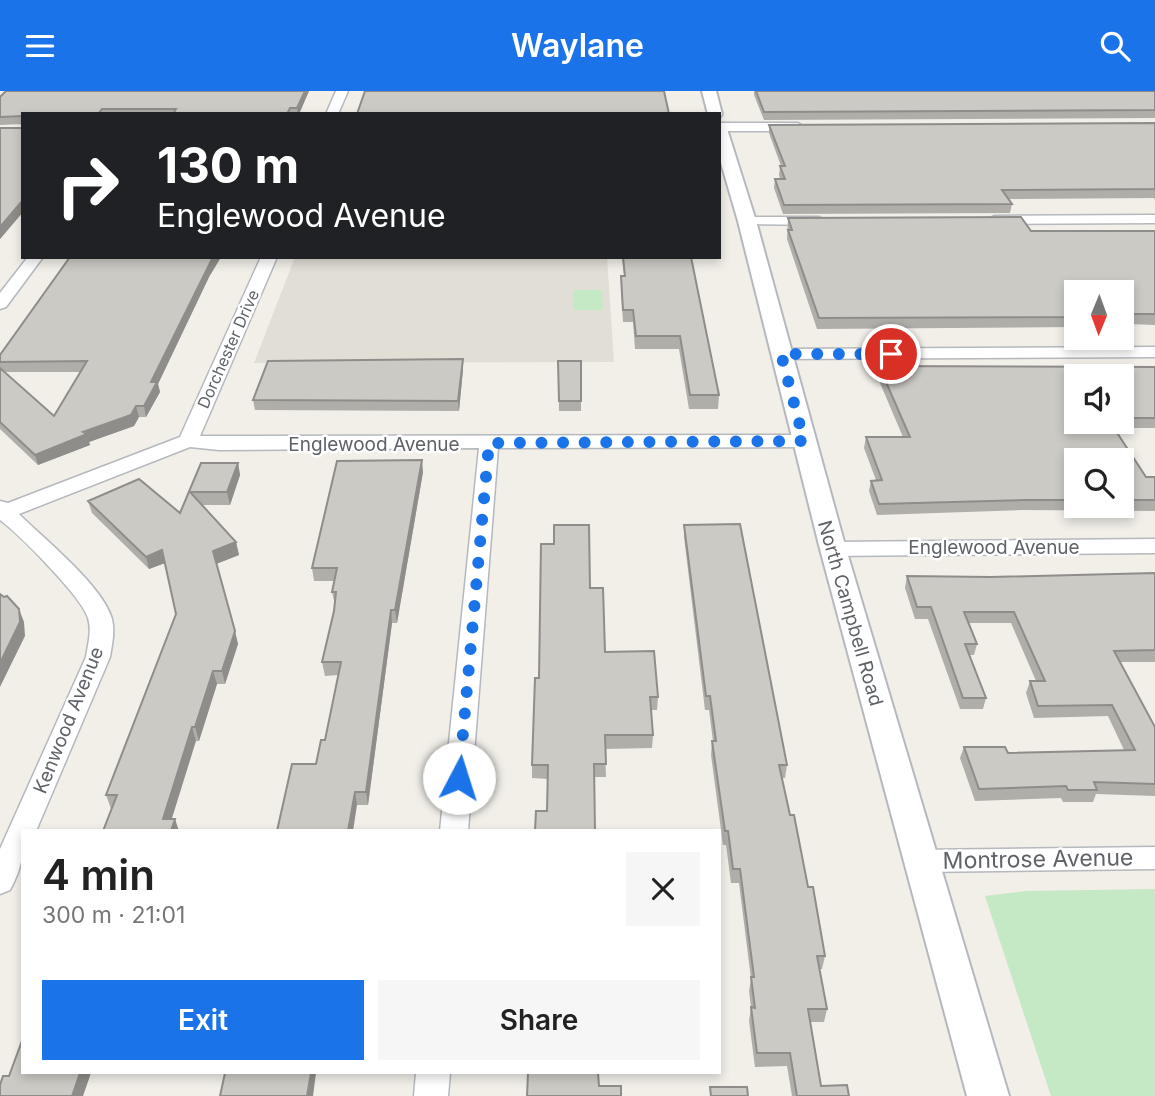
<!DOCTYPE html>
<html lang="en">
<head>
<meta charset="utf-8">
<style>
	body { margin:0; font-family:Inter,sans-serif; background:#f6f6f6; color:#222; height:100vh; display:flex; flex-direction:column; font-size:26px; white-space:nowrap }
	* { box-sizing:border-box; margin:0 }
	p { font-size:23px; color:#767676 }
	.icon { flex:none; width:38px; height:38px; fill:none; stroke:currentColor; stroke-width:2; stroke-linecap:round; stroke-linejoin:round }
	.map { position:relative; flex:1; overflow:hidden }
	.sheet { position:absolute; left:21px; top:738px; width:700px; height:245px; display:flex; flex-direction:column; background:#fff; border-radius:0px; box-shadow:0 4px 10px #0003 }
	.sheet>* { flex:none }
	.guide { position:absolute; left:21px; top:21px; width:700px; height:147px; border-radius:0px; box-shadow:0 4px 10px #0003; background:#202124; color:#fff; overflow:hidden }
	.needle { width:46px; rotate:181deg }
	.tools { position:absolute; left:1064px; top:189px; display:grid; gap:14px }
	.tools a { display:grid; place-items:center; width:70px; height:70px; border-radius:0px; background:#fff; box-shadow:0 4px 10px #0003; font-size:35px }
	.pin { position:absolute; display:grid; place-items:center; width:60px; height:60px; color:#fff; margin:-30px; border:4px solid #fff; border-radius:50%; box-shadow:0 2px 7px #0007 }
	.me { position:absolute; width:77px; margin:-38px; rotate:5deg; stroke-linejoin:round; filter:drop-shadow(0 0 5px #0008) }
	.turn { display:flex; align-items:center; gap:24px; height:147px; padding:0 21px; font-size:32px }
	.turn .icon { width:91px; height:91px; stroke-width:2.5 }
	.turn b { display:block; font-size:49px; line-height:60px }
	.round { display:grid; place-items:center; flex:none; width:74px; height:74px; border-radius:0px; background:#f6f6f6 }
	.headline { display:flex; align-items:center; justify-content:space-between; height:119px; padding:0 21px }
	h1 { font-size:42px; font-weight:600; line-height:52px }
	.action { display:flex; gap:14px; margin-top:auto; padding:14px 21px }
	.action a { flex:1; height:80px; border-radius:0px; background:#1a73e8; color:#fff; font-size:28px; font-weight:600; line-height:80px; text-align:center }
	.action a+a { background:#f6f6f6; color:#222 }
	header { display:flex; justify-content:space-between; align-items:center; height:91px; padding:0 21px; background:#1a73e8; color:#fff; font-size:32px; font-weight:600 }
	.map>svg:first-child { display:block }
	.education { fill:#e1ded6 }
	.green { fill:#c5e8c5 }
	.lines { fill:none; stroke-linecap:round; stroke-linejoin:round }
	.minor-casing { stroke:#b5b8bc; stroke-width:3 }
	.tertiary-casing { stroke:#b5b8bc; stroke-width:4 }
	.minor { fill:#fff; fill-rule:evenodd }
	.tertiary { fill:#fff; fill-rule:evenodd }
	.wall { fill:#afaea9; fill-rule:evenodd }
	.shaded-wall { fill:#8f8d8a }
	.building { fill:#cccac5; stroke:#8f8d8a; stroke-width:2 }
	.route { stroke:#1a73e8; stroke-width:12; stroke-dasharray:0 21.6 }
	.labels { text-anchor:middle; stroke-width:5; stroke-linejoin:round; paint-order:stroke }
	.far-street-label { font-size:16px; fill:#5f6368; stroke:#fff }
	.street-label { font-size:19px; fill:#5f6368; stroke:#fff }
	.near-street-label { font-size:23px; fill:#5f6368; stroke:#fff }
</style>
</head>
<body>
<header><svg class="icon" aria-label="menu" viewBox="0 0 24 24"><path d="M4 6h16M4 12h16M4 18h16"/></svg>Waylane<svg class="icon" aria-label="search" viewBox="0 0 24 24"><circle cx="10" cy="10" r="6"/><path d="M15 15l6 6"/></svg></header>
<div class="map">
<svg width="1155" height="1005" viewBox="0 0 1155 1005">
	<rect width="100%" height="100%" fill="#f1efe8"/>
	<path class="education" d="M295 166H607L614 271 254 272Z"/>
	<path class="green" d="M573 199H602L603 219H573Z
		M1155 798V1005H1051L985 805 1026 800Z"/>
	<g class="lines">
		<defs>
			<path id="minor" d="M336 0H348L338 23H326Z
				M719 32H798L804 36 798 40H719Z
				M1155 124V132L994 133 987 129 994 125Z
				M747 126H819L826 130 819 134 742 133 740 130Z
				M28 166H43L6 216 0 218V202Z
				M261 166H277L200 345 804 344 814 350 804 356 498 357 468 740H440L479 357 219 359 190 356 19 423C44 448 103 495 112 528 115 541 112 554 110 566L36 740H23C23 765 22 777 10 799L0 803V758L86 566C88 553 92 540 88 527 83 507 18 442 0 429V410L8 412 180 346Z
				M1155 256V266L781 268 772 263 781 258Z
				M1155 448V462L833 465 825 463 822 458 825 453 833 451Z
				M1155 756V778L921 781 911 778 907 770 911 762 921 759Z
				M416 982H450L448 1005H414Z"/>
			<path id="tertiary" d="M702 0H716L722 23 720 26 719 23H708Z
				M719 33 727 38 756 130 846 458 1009 1005H967L820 458 738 130 719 65Z"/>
		</defs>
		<use href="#minor" class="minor-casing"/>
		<use href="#tertiary" class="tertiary-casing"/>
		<use href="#minor" class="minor"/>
		<use href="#tertiary" class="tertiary"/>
	</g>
	<path class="wall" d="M6 0H309L299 23H23V121L0 148V38L23 37V33L0 34V6Z
		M754 0H1155V27L764 29 754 4Z
		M1155 32V109L1154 107 1009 108 1012 113 1010 122 783 123 774 97 775 88H780L779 84 780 75H781L769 42V34Z
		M788 127 1031 140H1155V234L1129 233V236H1122V201H1076V236L817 238 787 148Z
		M70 166H221L209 186 158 293 160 301 146 326H139L134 335 89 351 90 354 38 374 0 338V264ZM5 281H81L54 325Z
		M622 166H691L719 304 718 318H689L679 258H635L633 231H623L621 198V185H624Z
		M463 268V278L459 320 255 319 253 309Z
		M558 270H581V320H559Z
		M879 275 1155 276V337H1114L1146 386H1155V420L1022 419 877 424 869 400 871 390 876 389 864 357 866 346H903L877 285ZM1122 285V331H1076ZM1076 369H1122V415H1076Z
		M201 372H238L240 384 230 414H201L236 451 239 464 216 473 238 553 225 593H217L199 650H196L111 718 106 704 176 523 165 472 149 478 92 422 88 410 180 422Z
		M423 381 397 532H392L368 714H357L316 673 325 649 338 584 325 585 322 571 335 514 332 501 334 490H314L312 477Z
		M684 434 787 674 785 687H782L790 724 825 865 822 878H819L827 918 824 931H810L821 995 849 1005H792L787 975 755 976 749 930 751 916 749 900 751 888 739 792H731L726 754H723L711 664 712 650H713L709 619H705L684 446Z
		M1155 482V571H1120L1155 636V705L1096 703 1093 711H1063L1061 707 975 710 960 667 964 656 1008 662 1124 659 1108 625 1034 627 1026 602 1030 590H1036L1011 532H969L977 553 974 564H969L986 607 983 618H960L928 528H915L905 497 907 485 991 486Z
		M590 497 605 561 658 606 657 619H651L653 644 652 657 605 658 606 686H594L547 720 548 688 532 687V674L539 587Z"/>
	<path class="shaded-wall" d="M305 0H309L299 23H298L297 17Z
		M23 109V121L0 148V136Z
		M213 166H221L209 186 158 293 160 301 146 326 144 315 151 291Z
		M463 268V278L459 320 458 310Z
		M136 315 139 326 134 335 89 351 90 354 38 374 35 364Z
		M422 369 423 381 397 532 395 519Z
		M238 372 240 384 230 414 227 401Z
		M236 451 239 464 216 473 213 460Z
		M162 459 165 472 149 478 146 466Z
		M19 518 24 531 25 545 0 596V572Z
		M391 519 392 532 368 714 366 701Z
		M235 540 238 553 225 593 222 580Z
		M213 580 217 593 199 650 195 636Z
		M192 636 196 650 168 740 163 728Z
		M355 701 357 714 353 740H348Z
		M175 728 179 740H171Z
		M80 982H91L83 1005H72Z
		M311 982H316L313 1005H307Z"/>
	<path class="building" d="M6 0H305L297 17H290L287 23H173L176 18H102L98 23H23V109L0 136V37H23V25L0 26V6Z
		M365 0H664L669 23H357Z
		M756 0H1155V19L764 21Z
		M1155 32V98L1002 99 1012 113 784 114 775 88H785L780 75H785L769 34Z
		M1021 126 1031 140H1155V223H1130L1132 225H1122V201H1076V226L819 227 788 139H792L788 127Z
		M70 166H213L151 291H157L144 315H136L131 324 83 341 87 343 35 364 0 331V277L54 325 87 270 0 271V264Z
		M623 166H691L719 304H690L680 245H636L633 219H623L621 185H625Z
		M463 268 458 310 253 309 268 270Z
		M558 270H581V310H559Z
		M879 275 1155 276V327H1122V285H1076V331H1110L1146 386H1155V409H1122V369H1076V409H1025L879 413 871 390 882 389 866 346H910Z
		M422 369 395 519H391L366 701H355L348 740H277L292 673H316L321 649H325L341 571H322L334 520 336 501H332L337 477H312L337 370Z
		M201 372H238L227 401H190L236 451 213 460 235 540 222 580H213L195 636H192L163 728H175L171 740H103L117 704H106L176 523 162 459 146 466 88 410 139 388 180 422Z
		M740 433 787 674H779L790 724H794L808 796H813L825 865H817L827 918H808L821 995 847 994 849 1005H797L790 962H757L751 916 755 917 751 886H754L740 778H733L728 740H725L712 650H716L710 605H706L684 434Z
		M554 434H589L590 497H603L605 561 654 560 658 606H650L653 644H605L606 673H594L595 740H535L536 720H547L548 674H532L535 587H539L541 453H554Z
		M1155 482V559L1114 560 1155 636V693L1094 691 1097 699H1068L1066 695 979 698 964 656H1005L1008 662 1135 659 1112 614 1038 615 1030 590H1045L1014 521H964L977 553H965L986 607H963L931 516H917L907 485 991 486Z
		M0 503 4 506 7 505 19 518 20 531 0 572Z
		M23 947V982H80L72 1005H0V994L3 985H9Z
		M225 982H311L307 1005H220Z
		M528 982H598L599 995H621V1005H527Z
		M710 996H747L748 1005H711Z"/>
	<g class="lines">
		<path class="route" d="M459 687 489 352 804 350 781 263H891"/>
	</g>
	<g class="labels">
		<g class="far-street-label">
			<text transform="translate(228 258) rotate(-66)" y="6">Dorchester Drive</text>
		</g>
		<g class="street-label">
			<text x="374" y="360">Englewood Avenue</text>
			<text x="994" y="463">Englewood Avenue</text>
			<text transform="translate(851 522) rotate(74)" y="7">North Campbell Road</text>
			<text transform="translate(68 629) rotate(-68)" y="7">Kenwood Avenue</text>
		</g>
		<g class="near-street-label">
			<text transform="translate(1038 768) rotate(-1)" y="8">Montrose Avenue</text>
		</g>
	</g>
</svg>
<div class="tools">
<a><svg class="needle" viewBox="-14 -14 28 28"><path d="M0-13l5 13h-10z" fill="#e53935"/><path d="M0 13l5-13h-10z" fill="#767676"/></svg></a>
<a><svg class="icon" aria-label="sound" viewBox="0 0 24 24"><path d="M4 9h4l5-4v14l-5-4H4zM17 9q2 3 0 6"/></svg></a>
<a><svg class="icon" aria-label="search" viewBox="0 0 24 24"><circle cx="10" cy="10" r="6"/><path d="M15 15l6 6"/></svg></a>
</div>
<div class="pin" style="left:891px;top:263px;background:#d93025"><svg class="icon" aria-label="arrive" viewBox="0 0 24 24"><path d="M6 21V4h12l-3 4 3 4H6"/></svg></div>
<svg class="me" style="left:459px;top:687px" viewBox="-20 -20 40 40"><circle r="19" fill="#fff"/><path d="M0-13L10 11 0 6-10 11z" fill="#1a73e8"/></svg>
<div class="guide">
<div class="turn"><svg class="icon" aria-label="right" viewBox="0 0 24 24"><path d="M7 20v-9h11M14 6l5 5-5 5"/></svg><div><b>130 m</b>Englewood Avenue</div></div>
</div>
<section class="sheet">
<div class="headline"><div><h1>4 min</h1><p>300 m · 21:01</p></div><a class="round"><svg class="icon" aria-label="close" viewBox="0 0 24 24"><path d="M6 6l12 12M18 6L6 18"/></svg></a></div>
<div class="action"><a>Exit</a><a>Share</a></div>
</section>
</div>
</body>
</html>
